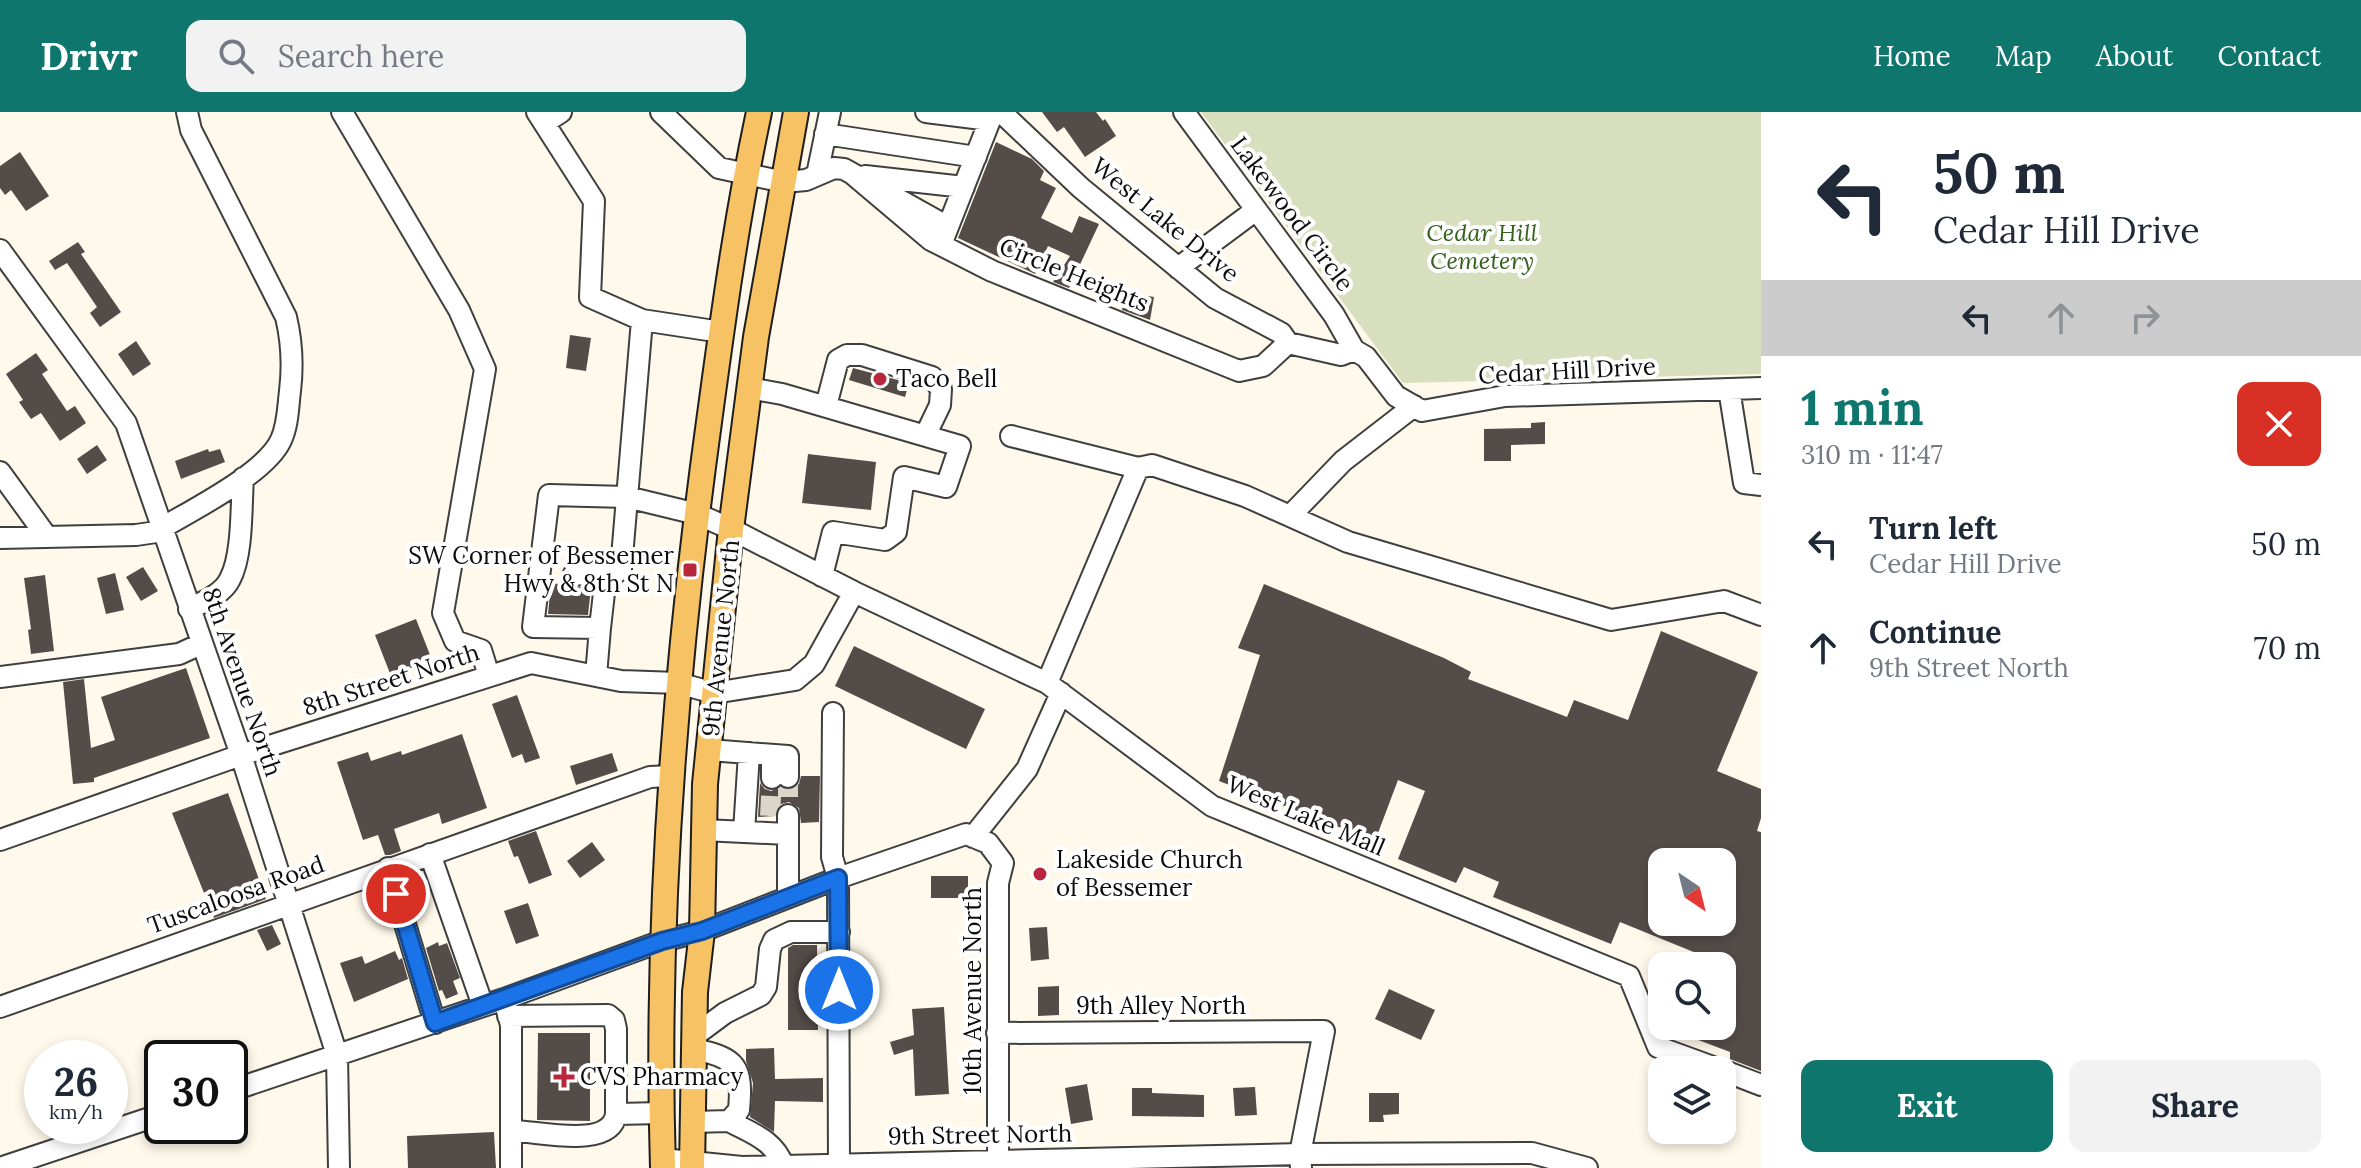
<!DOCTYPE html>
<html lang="en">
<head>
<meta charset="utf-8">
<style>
	body { margin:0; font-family:Lora,serif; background:#f2f2f3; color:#1f2937; height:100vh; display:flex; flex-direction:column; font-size:30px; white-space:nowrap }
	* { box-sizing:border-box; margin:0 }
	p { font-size:26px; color:#747a83 }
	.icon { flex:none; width:44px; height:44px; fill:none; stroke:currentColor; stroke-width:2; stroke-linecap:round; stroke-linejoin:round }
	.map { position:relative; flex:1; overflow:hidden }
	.side { display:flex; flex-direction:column; background:#fff; width:600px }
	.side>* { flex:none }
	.hud { background:#fff; color:#1f2937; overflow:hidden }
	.needle { width:52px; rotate:145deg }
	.controls { position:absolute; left:1648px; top:736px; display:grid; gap:16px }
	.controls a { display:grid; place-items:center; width:88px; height:88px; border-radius:16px; background:#fff; box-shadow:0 4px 12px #0003; font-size:40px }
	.speed { position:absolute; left:24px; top:928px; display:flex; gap:16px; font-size:40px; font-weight:700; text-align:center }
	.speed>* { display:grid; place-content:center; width:104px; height:104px; border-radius:50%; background:#fff; box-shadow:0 4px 12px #0003; line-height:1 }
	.speed small { font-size:20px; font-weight:400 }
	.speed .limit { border:4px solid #111; border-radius:12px; background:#fff; color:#111 }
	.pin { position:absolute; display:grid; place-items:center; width:68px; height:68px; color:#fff; margin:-34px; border:4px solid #fff; border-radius:50%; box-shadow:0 2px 8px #0007 }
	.me { position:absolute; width:88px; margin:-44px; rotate:0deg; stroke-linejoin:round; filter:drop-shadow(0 0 6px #0008) }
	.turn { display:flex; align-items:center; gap:28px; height:168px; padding:0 40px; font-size:36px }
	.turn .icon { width:104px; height:104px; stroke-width:2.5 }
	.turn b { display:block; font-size:56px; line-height:68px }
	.lanes { display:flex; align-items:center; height:76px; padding:0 40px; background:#0003; justify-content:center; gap:40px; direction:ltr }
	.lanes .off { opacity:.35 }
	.round { display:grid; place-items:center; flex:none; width:84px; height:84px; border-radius:16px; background:#f2f2f3 }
	.overview { display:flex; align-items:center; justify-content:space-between; height:136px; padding:0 40px }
	h1 { font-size:48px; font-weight:700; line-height:60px; color:#0f766e }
	.cta { display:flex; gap:16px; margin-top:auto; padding:16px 40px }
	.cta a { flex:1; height:92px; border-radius:16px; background:#0f766e; color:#fff; font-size:32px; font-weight:700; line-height:92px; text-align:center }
	.cta a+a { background:#f2f2f3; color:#1f2937 }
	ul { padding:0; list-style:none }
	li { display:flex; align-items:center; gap:24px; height:104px; padding:0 40px }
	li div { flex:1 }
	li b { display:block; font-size:30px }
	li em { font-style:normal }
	header { display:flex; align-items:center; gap:48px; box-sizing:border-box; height:112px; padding:0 40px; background:#0f766e; color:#fff }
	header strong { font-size:38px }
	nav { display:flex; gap:44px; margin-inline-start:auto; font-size:28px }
	.search { width:560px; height:72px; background:#f2f2f3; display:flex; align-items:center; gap:20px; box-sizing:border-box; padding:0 28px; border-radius:16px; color:#747a83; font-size:30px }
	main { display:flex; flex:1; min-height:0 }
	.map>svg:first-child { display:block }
	.cemetery { fill:#d8dfbe }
	.building { fill:#544c49; fill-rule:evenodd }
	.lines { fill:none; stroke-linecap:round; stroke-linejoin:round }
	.minor-tunnel { stroke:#dbd5ca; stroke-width:20; stroke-dasharray:20 10; stroke-linecap:butt }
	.minor-casing { stroke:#3f3f3f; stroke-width:24 }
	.major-casing { stroke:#1d1d1d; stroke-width:28 }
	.minor { stroke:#fff; stroke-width:20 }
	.major { stroke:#f6c264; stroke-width:24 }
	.route-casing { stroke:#114b97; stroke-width:20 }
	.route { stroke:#1a73e8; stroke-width:14 }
	.poi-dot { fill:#b9273e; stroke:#fff; stroke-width:3 }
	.labels { text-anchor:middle; stroke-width:8; stroke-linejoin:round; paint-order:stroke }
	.street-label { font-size:24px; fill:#0c0c0c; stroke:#fff }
	.park-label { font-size:24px; font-style:italic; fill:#34621e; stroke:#fff }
	.poi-label { font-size:24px; fill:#0c0c0c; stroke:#fff; text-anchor:start }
</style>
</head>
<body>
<header>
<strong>Drivr</strong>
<div class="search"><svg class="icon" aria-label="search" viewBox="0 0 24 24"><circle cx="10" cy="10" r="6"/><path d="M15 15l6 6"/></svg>Search here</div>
<nav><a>Home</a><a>Map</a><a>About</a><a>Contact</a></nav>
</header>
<main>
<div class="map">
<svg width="1761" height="1056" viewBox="0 0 1761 1056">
	<rect width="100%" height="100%" fill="#fff9eb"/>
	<path class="cemetery" d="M1201 0H1761V262L1403 271Z"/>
	<path class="building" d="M1042 0H1096L1103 9 1105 7 1116 24 1085 45 1064 15 1057 20Z
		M996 30 1032 47 1044 59 1040 68 1056 76 1041 106 1072 121 1079 104 1099 112 1069 176 1053 170 1070 144 1048 134 1035 162 958 126Z
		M20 40 49 84 26 99 11 78 5 83 0 76V54Z
		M78 130 85 140 81 142 121 200 100 215 90 201 97 195 67 151 55 158 49 149Z
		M1125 180 1154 185 1150 208 1122 198Z
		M570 223 591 226 586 259 566 256Z
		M136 229 151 252 133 264 118 242Z
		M36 241 48 258 42 262 67 299 75 294 86 311 60 329 41 301 31 307 19 290 23 288 6 262Z
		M853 256 909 271 905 285 849 268Z
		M1545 310V332L1511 333V349H1484V317L1531 316V311Z
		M97 333 107 348 87 362 77 347Z
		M208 337 209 340 220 337 225 350 181 367 175 349Z
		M808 342 876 350 871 398 802 391Z
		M143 455 158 479 141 489 126 465Z
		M115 461 124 498 106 502 97 466Z
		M45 463 54 539 31 542 28 518 31 517 24 466Z
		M551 471 591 476 588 503 548 502Z
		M1264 472 1444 546 1471 560 1468 567 1567 605 1574 588 1628 608 1661 519 1758 560 1717 659 1761 677V706L1757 719 1761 720V959L1730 947V940L1664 915 1722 914V854H1697L1701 843 1620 810 1611 832 1493 785 1499 770 1464 755 1456 771 1398 747 1425 679 1398 668 1375 729 1219 669 1260 543 1238 536ZM1662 750H1722V810H1662Z
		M416 507 432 548 391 564 375 523Z
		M854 534 985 597 966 637 835 574Z
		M186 556 210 626 94 666V670L73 672 63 570 84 567 91 636 115 628 101 585Z
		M517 583 540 646 525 651 522 642 512 646 492 592Z
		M462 622 487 696 442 712 439 701 394 717 401 739 390 743H385L378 723 363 728 337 650 368 640 371 649 401 639 402 643Z
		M612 641 618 659 576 673 570 654Z
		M801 664H820L819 710 801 711 799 696 789 690 781 692 775 704 758 705 760 671 765 677 771 679 780 675 789 678 799 672Z
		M228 681 266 787 214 806 172 701Z
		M536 719 552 763 529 772 518 744 514 745 508 729Z
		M592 730 605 748 580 766 567 749Z
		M931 764H968V786H931Z
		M528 791 539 824 516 832 504 799Z
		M272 813 281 832 267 839 257 818Z
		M1047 815 1049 847 1031 849 1029 816Z
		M438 830 439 834 447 831 460 866 453 869 458 882 446 887 442 878 439 879 426 836Z
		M793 833H817L818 918H788V836Z
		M395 839 399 848 402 846 408 867 354 890 340 851 362 844 365 852Z
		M1059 874V903L1038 904V875Z
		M1389 877 1435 898 1421 928 1375 907Z
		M944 895 949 982 915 984 913 937 894 943 890 930 914 923 912 897Z
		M538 921H590V1009L537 1008Z
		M774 936 775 967 823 966V990L775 989 774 1020 750 1005 753 971 746 949V937Z
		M1087 972 1093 1008 1071 1012 1065 976Z
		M1255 975 1257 1003 1235 1004 1233 976Z
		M1132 976H1152V981L1204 983V1005L1132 1004Z
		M1369 981H1399V1002L1383 1003 1384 1010H1369Z
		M494 1020 496 1056H408L407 1024Z"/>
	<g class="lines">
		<path class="minor-tunnel" d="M788 665V703
			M770 704 772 666"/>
		<defs>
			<path id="minor" d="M342 0 459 198 485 257 443 501 455 529 481 538 489 564
				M537 0 594 89 590 185 642 208
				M661 0 719 56 784 70 806 68 834 56 844 57 948 115
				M926 0 990 8
				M1001 0 1081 76 1215 186 1281 221 1288 231 1341 243 1354 238
				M1184 0 1334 203 1354 238 1366 245 1396 284 1422 299 1505 284 1761 276
				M544 11 561 0
				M825 22 976 45
				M817 63 830 0
				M854 63 931 128 992 159 1239 259 1263 254 1288 231
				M865 64 964 75
				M944 125 990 8 996 0
				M0 138 126 311 241 643 337 943 339 1056
				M1178 156 1256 98
				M749 276 782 282 960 334 946 375 904 365 896 420 885 428 833 420 822 464
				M1729 277 1744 371 1761 373
				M826 294 838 248 847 243H862L932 265 941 277 940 293 926 322
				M1011 324 1138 356 1152 353 1245 384 1348 430 1611 508 1724 489 1761 503
				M0 360 47 425
				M1291 403 1343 349 1414 294
				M162 416C194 397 266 361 281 328 288 313 288 295 290 279 293 254 292 230 286 205L191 18 187 0
				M0 426 136 423 163 419
				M574 462 611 464 621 457 642 208 721 220
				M189 497C203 490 223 482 230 467 243 443 241 394 243 366
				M600 516 604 481
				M596 564 600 516 533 515 549 383 627 385 697 402 731 417 854 480 1047 571 1212 694 1629 864 1658 935 1721 958
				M0 565 179 542 201 532
				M1047 571 1138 356
				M833 601 832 745 838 766 839 1056
				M709 638 788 644V665
				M772 666V643
				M788 703V785
				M703 718 788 722
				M744 720 749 641
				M973 725 1027 657 1061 581
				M0 728 241 643 531 551 621 569 678 571 714 581 795 568 814 552 854 480
				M430 742 483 894
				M388 756 435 911
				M505 891 511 913V1056
				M0 895 650 665 671 664
				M508 904 608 903 614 908 616 917V1002C611 1039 535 1018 511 1019
				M997 921 1324 919 1300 1042 1301 1056
				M694 924 725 901 761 883 766 875 770 837 774 828 791 820H839
				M1722 958 1761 973
				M230 979 504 887 662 829 702 819 838 766 966 722 988 731 1003 751 998 771V1056
				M616 1002 662 1001
				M729 1009C751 1021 774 1028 783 1053
				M693 1010 729 1009 739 998C743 954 737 946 694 937
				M662 1047 742 1055 1300 1042 1532 1041 1587 1056
				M0 1056 162 1002"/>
			<path id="major" d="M663 1056C655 807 675 557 709 310 723 206 737 103 759 0
				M692 1056 695 880 702 819 705 672 731 417 756 225 796 0"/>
		</defs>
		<use href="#minor" class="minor-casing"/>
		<use href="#major" class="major-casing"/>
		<use href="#minor" class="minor"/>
		<use href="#major" class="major"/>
	</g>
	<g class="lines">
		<defs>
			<path id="route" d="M396 782 435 911 662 829 702 819 838 766 839 878"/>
		</defs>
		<use href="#route" class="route-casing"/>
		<use href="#route" class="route"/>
	</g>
	<g class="poi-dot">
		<circle cx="880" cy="267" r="8"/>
		<rect x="682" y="450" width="16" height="16" rx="4"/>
		<circle cx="1040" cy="762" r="8"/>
		<path d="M560 953h8v8h8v8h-8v8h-8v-8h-8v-8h8z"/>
	</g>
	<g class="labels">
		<g class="street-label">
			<text transform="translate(1292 102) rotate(53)" y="8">Lakewood Circle</text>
			<text transform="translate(1165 108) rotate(39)" y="8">West Lake Drive</text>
			<text transform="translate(1074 163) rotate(22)" y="8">Circle Heights</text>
			<text transform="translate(1567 259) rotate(-3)" y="8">Cedar Hill Drive</text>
			<text transform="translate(721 526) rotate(-84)" y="8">9th Avenue North</text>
			<text transform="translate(391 568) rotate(-18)" y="8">8th Street North</text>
			<text transform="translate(242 570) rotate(71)" y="8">8th Avenue North</text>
			<text transform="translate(1306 704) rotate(23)" y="8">West Lake Mall</text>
			<text transform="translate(236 783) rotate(-20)" y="8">Tuscaloosa Road</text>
			<text transform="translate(973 879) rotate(-90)" y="8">10th Avenue North</text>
			<text x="1161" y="902">9th Alley North</text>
			<text transform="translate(980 1023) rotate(-1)" y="8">9th Street North</text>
		</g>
		<g class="park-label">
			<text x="1482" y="129">Cedar Hill<tspan x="1482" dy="28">Cemetery</tspan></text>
		</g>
		<g class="poi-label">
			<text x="896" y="275">Taco Bell</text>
			<text x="674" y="452" text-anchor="end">SW Corner of Bessemer<tspan x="674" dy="28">Hwy &amp; 8th St N</tspan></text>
			<text x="1056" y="756">Lakeside Church<tspan x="1056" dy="28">of Bessemer</tspan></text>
			<text x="580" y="973">CVS Pharmacy</text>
		</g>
	</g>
</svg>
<div class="controls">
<a><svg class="needle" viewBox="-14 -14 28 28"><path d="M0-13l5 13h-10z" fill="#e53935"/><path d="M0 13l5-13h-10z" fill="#747a83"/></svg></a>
<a><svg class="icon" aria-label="search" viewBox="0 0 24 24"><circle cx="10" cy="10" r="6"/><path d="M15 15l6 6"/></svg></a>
<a><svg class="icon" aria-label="layers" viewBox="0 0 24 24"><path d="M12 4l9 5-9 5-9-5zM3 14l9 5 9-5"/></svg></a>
</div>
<div class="speed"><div>26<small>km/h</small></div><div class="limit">30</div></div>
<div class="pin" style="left:396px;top:782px;background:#d93025"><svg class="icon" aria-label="arrive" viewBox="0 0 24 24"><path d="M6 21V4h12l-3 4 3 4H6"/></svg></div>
<svg class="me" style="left:839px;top:878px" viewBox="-20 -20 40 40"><circle r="17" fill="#1a73e8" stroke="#fff" stroke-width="3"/><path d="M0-11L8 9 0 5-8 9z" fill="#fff"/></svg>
</div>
<section class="side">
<div class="hud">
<div class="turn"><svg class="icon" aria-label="left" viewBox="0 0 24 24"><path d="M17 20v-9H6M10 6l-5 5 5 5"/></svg><div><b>50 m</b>Cedar Hill Drive</div></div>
<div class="lanes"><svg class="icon" aria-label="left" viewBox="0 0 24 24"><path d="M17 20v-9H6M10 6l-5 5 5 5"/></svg><svg class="icon off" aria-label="ahead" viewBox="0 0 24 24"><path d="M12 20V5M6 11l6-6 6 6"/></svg><svg class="icon off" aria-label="right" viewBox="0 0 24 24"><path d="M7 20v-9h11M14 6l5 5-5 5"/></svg></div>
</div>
<div class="overview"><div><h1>1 min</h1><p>310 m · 11:47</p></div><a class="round" style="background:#d93025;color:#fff"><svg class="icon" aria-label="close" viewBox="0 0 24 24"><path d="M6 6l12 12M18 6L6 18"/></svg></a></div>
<ul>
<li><svg class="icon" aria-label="left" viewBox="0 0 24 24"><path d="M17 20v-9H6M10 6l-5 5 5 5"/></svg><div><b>Turn left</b><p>Cedar Hill Drive</p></div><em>50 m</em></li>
<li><svg class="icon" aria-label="ahead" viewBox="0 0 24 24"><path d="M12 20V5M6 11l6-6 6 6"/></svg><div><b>Continue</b><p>9th Street North</p></div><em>70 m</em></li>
</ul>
<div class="cta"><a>Exit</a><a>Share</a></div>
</section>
</main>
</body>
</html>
